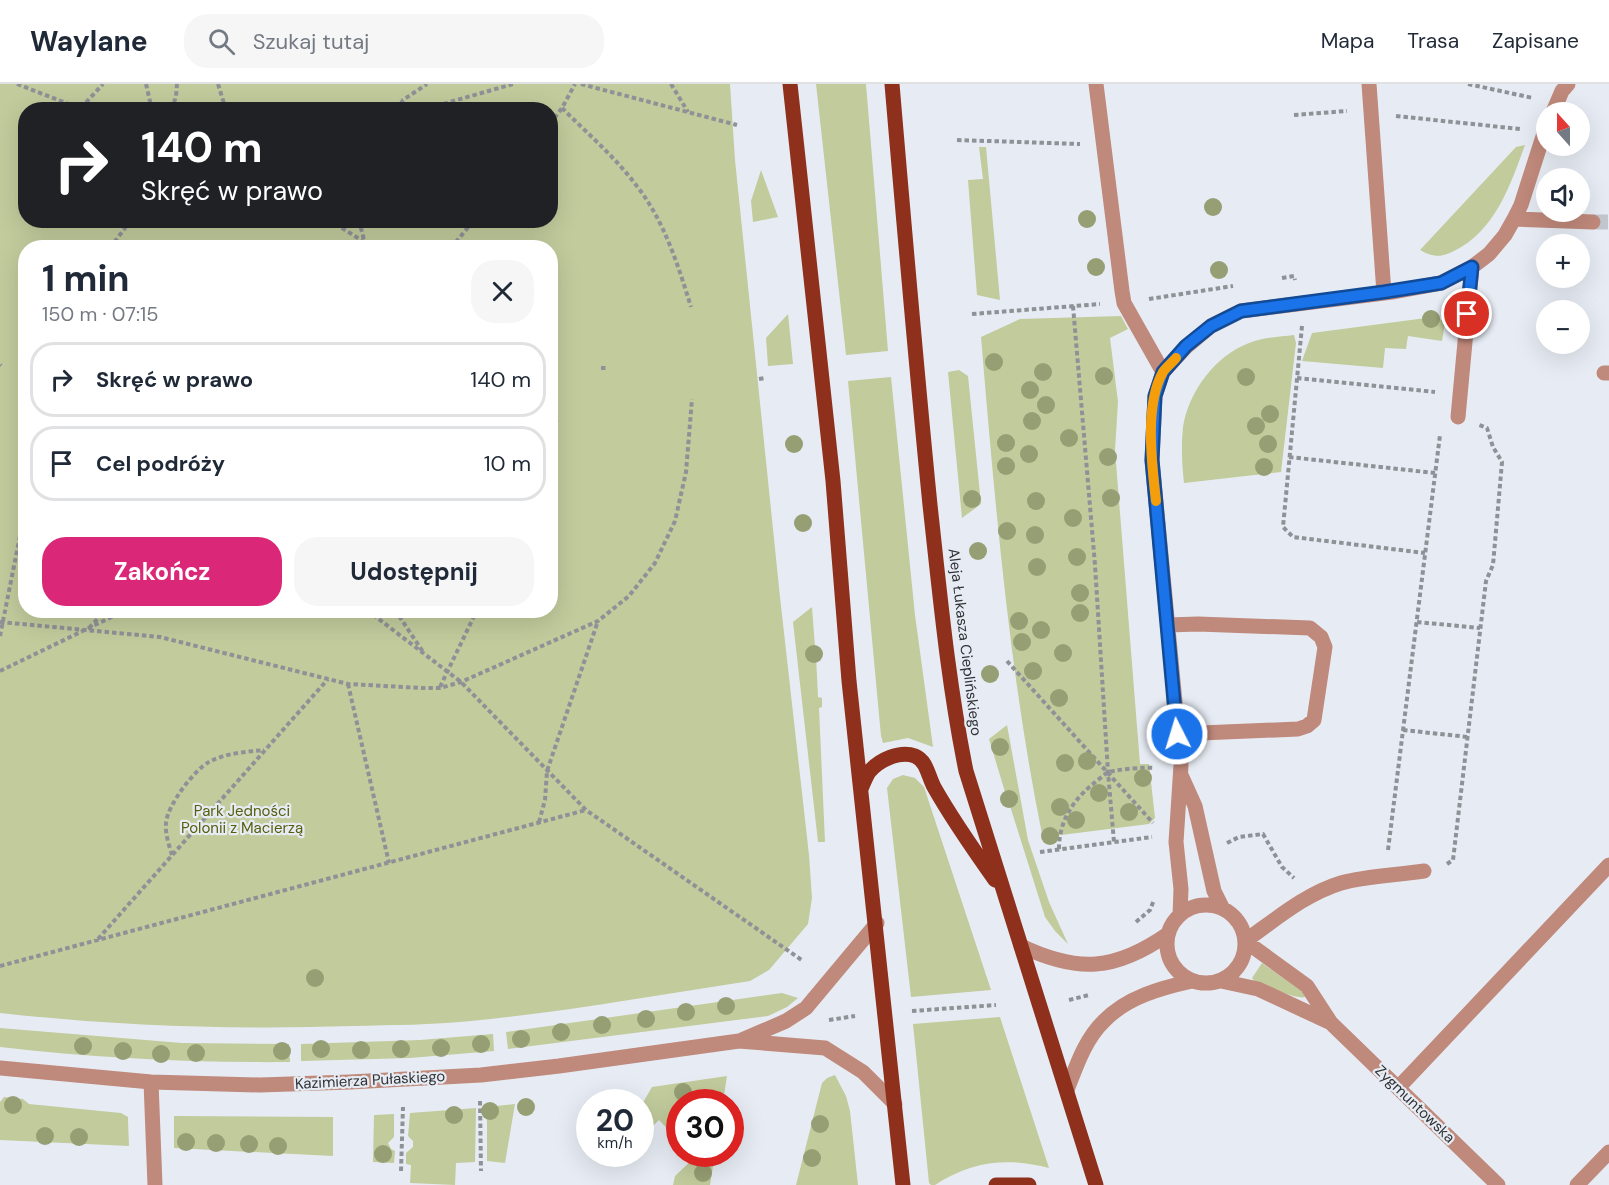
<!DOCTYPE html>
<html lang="pl">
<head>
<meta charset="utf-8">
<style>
	body { margin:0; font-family:"DM Sans",sans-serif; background:#f6f6f7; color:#1f2937; height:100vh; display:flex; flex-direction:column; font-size:22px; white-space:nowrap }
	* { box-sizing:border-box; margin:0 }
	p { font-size:20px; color:#747a83 }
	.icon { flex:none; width:33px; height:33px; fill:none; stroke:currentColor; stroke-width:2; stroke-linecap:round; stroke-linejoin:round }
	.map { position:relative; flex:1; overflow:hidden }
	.panel { position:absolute; left:18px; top:156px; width:540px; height:378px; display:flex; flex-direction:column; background:#fff; border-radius:24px; box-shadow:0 6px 24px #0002 }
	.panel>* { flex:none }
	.guide { position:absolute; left:18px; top:18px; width:540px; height:126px; border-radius:24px; box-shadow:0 6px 24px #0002; background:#202124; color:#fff; overflow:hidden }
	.needle { width:39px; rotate:339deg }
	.controls { position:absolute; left:1536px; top:18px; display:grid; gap:12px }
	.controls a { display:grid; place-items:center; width:54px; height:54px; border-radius:50%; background:#fff; box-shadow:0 6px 24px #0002; font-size:30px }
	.speed { position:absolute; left:576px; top:1005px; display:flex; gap:12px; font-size:30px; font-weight:700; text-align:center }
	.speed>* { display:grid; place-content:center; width:78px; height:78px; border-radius:50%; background:#fff; box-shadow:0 6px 24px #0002; line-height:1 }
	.speed small { font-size:15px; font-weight:400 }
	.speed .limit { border:9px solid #d22; background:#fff; color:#111 }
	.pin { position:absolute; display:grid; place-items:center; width:51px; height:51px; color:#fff; margin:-26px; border:3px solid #fff; border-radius:50%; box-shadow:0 2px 6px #0007 }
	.me { position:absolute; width:66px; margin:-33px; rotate:355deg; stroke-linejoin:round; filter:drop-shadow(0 0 4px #0008) }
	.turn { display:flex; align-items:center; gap:21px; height:126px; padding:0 24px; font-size:27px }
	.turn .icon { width:78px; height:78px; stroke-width:2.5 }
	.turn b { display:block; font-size:42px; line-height:51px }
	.round { display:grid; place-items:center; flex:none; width:63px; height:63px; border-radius:24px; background:#f6f6f7 }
	.summary { display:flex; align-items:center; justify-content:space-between; height:102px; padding:0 24px }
	h1 { font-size:36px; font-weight:700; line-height:45px }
	.action { display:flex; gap:12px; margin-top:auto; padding:12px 24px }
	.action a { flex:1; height:69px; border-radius:24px; background:#db2777; color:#fff; font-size:24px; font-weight:700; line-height:69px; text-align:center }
	.action a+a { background:#f6f6f7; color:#1f2937 }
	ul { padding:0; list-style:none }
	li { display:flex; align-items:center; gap:18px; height:75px; margin:0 12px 9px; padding:0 12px; border:3px solid #e0e1e3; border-radius:24px }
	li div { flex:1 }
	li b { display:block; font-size:22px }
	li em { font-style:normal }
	header { display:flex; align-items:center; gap:36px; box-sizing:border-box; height:84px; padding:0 30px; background:#fff; border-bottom:2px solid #e0e1e3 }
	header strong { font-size:28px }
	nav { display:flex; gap:33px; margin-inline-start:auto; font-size:21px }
	.search { width:420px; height:54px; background:#f6f6f7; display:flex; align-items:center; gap:15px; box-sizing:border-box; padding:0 21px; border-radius:24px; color:#747a83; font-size:22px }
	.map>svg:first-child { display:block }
	.green { fill:#c1cb9c; fill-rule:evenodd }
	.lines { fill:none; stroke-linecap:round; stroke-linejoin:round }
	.minor-tunnel { stroke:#c2c7ce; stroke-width:15; stroke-dasharray:15 8; stroke-linecap:butt }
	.path { stroke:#8e9297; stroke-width:4; stroke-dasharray:4.5 3; stroke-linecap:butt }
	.minor { stroke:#bf897b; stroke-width:15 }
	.major { stroke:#8e301b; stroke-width:15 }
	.tree { fill:#969e74 }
	.route-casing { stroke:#114b97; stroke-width:15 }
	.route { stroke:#1a73e8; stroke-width:10 }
	.slow { stroke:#f59e0b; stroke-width:10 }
	.labels { text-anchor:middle; stroke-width:4.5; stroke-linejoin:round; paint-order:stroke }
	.street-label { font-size:15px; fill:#303235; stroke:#e7ecf4 }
	.park-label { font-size:15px; fill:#545e0b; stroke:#e7ecf4 }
</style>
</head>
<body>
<header>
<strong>Waylane</strong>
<div class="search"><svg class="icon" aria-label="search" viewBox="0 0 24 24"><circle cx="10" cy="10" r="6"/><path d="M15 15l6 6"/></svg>Szukaj tutaj</div>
<nav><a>Mapa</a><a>Trasa</a><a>Zapisane</a></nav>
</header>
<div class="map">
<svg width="1609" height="1101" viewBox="0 0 1609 1101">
	<rect width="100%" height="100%" fill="#e7ecf4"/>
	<path class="green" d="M0 0H730L735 76 780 513 809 771 812 814 808 840 769 886 750 897C657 911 565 928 471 937 432 941 393 941 353 942 235 946 118 942 0 929ZM26 26H550V136H26ZM26 164H550V526H26Z
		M816 0H866L888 267 846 271Z
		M1525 61C1510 102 1495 147 1454 167 1441 174 1432 173 1420 166L1516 63Z
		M979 63H986L1000 216 977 211 968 96 983 95Z
		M761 86 778 133 753 138 751 117Z
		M788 230 793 280 768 282 766 254Z
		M1434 230V233H1438L1445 239 1442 257 1408 252 1406 265 1385 264 1383 284 1302 277 1312 249 1426 234 1427 232Z
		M1121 232 1128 245 1110 254 1118 318 1115 366 1140 680H1149L1155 734 1149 740 1045 753 1042 750C1009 587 995 419 981 253L1020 235Z
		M1294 251 1296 259 1281 388 1184 399C1182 380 1181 362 1183 343 1189 307 1215 272 1249 259 1263 253 1279 253 1294 251Z
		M959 286 968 292 981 420 962 434 948 288Z
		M891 293 915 531 933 663 908 654 883 659 881 652 848 297Z
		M812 523 815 563H819V572H816L818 613 822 614V623L819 624 825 758H818L793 538Z
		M1007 641 1028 756 1049 818 1068 860 1055 847 1045 833 1010 722 1006 723 1002 710 1005 708 989 655Z
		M903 691 915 694 924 703 991 906 911 913 887 704 893 695Z
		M1262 879 1303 908 1305 913C1296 916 1265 901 1254 897L1252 894Z
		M782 909 798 914 787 923 768 932 508 965 506 948Z
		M1000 933 1049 1084C1008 1073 971 1077 935 1101H931L929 1099 913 940Z
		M0 944 182 959 289 960 290 978C193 979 96 974 0 963Z
		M493 950 494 967 410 974 301 977V960L420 956Z
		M835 991 846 1012 850 1027 858 1101H796L822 999 827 994Z
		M727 992 723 1018H680L679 1057 659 1036 648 1047 641 1039V1022L652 1003Z
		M4 1013 23 1015 29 1020 121 1029 128 1033V1036L129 1062 0 1056V1018Z
		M515 1020 505 1079 487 1077V1023Z
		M476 1024 475 1078 456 1079 455 1101 410 1099 411 1081 406 1080V1069L413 1063V1057L408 1052 410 1029Z
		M394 1030V1053L388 1059 391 1065 395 1067 394 1079 373 1078 374 1031Z
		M174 1032 333 1033V1072L174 1064Z
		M691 1070H715L710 1101H673L675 1092 695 1073Z"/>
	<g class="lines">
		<path class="minor-tunnel" d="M1593 138H1609"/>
		<path class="path" d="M17 0 84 26
			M146 0 152 26
			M218 0 226 26
			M581 0 737 41
			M671 0 688 28
			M1468 0 1533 14
			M81 24 103 0
			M562 24C587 49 615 73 636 101 664 136 678 181 691 223
			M172 26 176 12 177 0
			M397 26 403 16 427 0
			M422 26 513 0
			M1294 31 1347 27
			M1396 32 1520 45
			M550 40 562 24 575 0
			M957 56 1080 60
			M329 136 374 164
			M359 136 364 156
			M110 164 131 136
			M451 164 474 136
			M1282 194 1294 192 1295 196
			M1149 215 1233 202
			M1073 222 1095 481 1108 688 1114 758
			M972 230 1100 220
			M1302 242 1283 443 1293 453 1425 469
			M0 281 1 282
			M601 284H606
			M1297 294 1435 308
			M759 295 765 294
			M550 350 557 336
			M1289 373 1435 389
			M367 526 461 598 586 726 803 877
			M395 526 423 568
			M0 538 160 553 348 600 422 604H440L461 598 598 537 629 512 655 479 675 437 686 388 692 315
			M1417 538 1480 544
			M89 544 106 526
			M0 552 26 422
			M1007 577 1153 739
			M0 587 126 526
			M348 600 389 779
			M440 603 477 526
			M1403 646 1468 653
			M539 738 545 716 547 687 598 537
			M1227 759 1239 753 1263 750 1282 783 1294 794
			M1059 765C1059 733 1077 711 1102 693 1106 690 1105 689 1109 688 1120 685 1146 683 1155 684
			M1388 766 1440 351
			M1040 768 1152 753
			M172 771C169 761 165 750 166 739 167 722 194 686 209 678 225 669 246 668 264 666
			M1447 780 1453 776 1486 497 1493 481 1502 378 1493 363 1487 344 1479 341
			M1136 838 1150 826 1154 816
			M98 855 328 595
			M0 882 586 726
			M1069 916 1089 911
			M912 927 996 921
			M829 936 855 932
			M480 1017 481 1087
			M401 1087 403 1023"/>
		<path class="minor" d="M1096 0 1122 207 1124 219 1163 288
			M1369 0 1384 209
			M1553 28 1562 7 1568 0
			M1514 135 1593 138
			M1604 289H1609
			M1458 333 1472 183
			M1168 541 1198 540 1310 544 1321 553 1325 563 1314 636 1307 642 1298 645 1177 650
			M1181 691 1195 722 1214 807 1223 825
			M1424 787C1398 791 1366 792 1341 799 1305 810 1275 836 1245 857L1307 902 1331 939 1498 1101
			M1167 860a39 39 0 1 1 78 0a39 39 0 1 1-78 0Z
			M1180 831 1181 805 1176 758 1181 681 1152 376 1155 312 1163 288 1186 263 1211 242 1241 227 1392 208 1441 199 1472 183 1489 170 1505 151 1514 135 1521 121 1546 43
			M1021 862C1078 889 1115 887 1168 850
			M1221 897 1258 905 1331 939
			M742 956 786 937 806 924 877 839
			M0 984 151 998 260 1001 350 998 481 991 559 982 739 957 825 964 863 988 895 1020
			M151 998 155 1101
			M1398 1004 1609 781
			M1067 1006C1076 983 1085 955 1104 937 1127 913 1161 904 1192 897
			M1577 1101 1609 1068"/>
		<path class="major" d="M790 0 833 397 849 597 903 1101
			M892 0C904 141 916 281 930 421 940 511 948 599 966 687L1096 1101
			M861 705C863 700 866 693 869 688 879 676 900 666 915 672 927 677 928 692 934 703 952 735 973 765 995 796
			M996 1101H1029"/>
	</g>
	<g class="tree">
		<circle cx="1213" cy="123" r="9"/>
		<circle cx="1087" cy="135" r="9"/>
		<circle cx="1096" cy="183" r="9"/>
		<circle cx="1219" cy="186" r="9"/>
		<circle cx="1431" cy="235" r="9"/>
		<circle cx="994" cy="278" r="9"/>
		<circle cx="1043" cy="288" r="9"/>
		<circle cx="1104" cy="292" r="9"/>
		<circle cx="1246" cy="293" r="9"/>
		<circle cx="1030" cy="306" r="9"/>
		<circle cx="1046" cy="321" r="9"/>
		<circle cx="1270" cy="330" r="9"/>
		<circle cx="1032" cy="337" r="9"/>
		<circle cx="1256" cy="342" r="9"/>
		<circle cx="1069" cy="354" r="9"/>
		<circle cx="1006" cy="359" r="9"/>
		<circle cx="794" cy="360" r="9"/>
		<circle cx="1268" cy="360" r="9"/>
		<circle cx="1029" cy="370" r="9"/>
		<circle cx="1108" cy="373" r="9"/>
		<circle cx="1006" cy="382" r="9"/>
		<circle cx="1264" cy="383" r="9"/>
		<circle cx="1111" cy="414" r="9"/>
		<circle cx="972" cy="415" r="9"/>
		<circle cx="1036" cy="417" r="9"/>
		<circle cx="1073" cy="434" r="9"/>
		<circle cx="803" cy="439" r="9"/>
		<circle cx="1007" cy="447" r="9"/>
		<circle cx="1035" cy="451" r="9"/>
		<circle cx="978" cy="467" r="9"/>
		<circle cx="1077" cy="473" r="9"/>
		<circle cx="1037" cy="483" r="9"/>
		<circle cx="1080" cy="509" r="9"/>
		<circle cx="1080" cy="529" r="9"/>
		<circle cx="1019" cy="537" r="9"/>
		<circle cx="1041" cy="546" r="9"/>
		<circle cx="1022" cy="558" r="9"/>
		<circle cx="1063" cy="569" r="9"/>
		<circle cx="814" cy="570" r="9"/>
		<circle cx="1033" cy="587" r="9"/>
		<circle cx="990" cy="590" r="9"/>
		<circle cx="1059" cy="614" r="9"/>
		<circle cx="1000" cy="663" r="9"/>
		<circle cx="1087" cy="677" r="9"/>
		<circle cx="1065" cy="679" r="9"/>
		<circle cx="1143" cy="694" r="9"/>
		<circle cx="1099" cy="709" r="9"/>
		<circle cx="1009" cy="715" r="9"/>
		<circle cx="1060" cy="723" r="9"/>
		<circle cx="1129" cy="728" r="9"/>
		<circle cx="1076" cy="736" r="9"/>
		<circle cx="1050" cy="752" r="9"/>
		<circle cx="315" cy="894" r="9"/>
		<circle cx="726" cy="922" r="9"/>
		<circle cx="686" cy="928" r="9"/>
		<circle cx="646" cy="935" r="9"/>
		<circle cx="602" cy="941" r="9"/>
		<circle cx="561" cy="948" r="9"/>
		<circle cx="521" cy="955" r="9"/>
		<circle cx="481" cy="960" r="9"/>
		<circle cx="83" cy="962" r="9"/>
		<circle cx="441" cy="964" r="9"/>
		<circle cx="321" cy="965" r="9"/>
		<circle cx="401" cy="965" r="9"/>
		<circle cx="361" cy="966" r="9"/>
		<circle cx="123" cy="967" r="9"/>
		<circle cx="282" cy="967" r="9"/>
		<circle cx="196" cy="969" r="9"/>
		<circle cx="161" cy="970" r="9"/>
		<circle cx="683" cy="1008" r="9"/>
		<circle cx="13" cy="1021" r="9"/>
		<circle cx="526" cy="1023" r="9"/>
		<circle cx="490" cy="1027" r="9"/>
		<circle cx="454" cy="1031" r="9"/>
		<circle cx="820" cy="1040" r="9"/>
		<circle cx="45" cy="1052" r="9"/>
		<circle cx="79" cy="1053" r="9"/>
		<circle cx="186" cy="1058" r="9"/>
		<circle cx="216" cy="1059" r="9"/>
		<circle cx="249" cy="1060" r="9"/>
		<circle cx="278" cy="1062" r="9"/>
		<circle cx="383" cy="1070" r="9"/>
		<circle cx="812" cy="1074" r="9"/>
		<circle cx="703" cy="1089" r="9"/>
	</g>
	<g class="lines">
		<defs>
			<path id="route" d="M1177 650 1152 376 1155 312 1163 288 1186 262 1211 242 1241 227 1384 208 1441 199 1472 183 1467 230"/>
		</defs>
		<use href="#route" class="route-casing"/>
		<use href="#route" class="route"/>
		<path class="slow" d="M1156 417C1152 381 1144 321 1163 288 1166 283 1172 279 1176 274"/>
	</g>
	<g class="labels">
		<g class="street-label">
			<text transform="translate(965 558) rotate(83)" y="5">Aleja Łukasza Cieplińskiego</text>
			<text transform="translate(370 996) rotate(-3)" y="5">Kazimierza Pułaskiego</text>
			<text transform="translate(1415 1020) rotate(44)" y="5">Zygmuntowska</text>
		</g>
		<g class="park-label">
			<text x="242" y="732">Park Jedności<tspan x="242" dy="17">Polonii z Macierzą</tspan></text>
		</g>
	</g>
</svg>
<div class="controls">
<a><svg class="needle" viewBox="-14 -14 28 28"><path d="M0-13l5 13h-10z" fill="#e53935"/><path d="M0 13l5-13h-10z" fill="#747a83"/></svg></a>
<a><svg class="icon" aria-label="sound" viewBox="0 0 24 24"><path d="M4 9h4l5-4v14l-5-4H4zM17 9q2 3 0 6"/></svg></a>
<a>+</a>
<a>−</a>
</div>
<div class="speed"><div>20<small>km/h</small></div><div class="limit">30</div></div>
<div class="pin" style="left:1467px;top:230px;background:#d93025"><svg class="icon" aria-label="arrive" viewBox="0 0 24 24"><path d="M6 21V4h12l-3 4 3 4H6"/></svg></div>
<svg class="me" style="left:1177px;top:650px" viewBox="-20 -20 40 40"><circle r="17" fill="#1a73e8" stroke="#fff" stroke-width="3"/><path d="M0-11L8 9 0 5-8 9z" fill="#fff"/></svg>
<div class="guide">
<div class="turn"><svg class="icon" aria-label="right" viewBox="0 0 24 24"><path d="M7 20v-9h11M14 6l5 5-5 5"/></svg><div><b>140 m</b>Skręć w prawo</div></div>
</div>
<section class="panel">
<div class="summary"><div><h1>1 min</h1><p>150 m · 07:15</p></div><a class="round"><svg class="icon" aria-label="close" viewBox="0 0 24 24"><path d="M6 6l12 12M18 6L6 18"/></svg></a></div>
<ul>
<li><svg class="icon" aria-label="right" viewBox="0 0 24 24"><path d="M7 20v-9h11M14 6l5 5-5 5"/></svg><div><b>Skręć w prawo</b></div><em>140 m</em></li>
<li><svg class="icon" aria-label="arrive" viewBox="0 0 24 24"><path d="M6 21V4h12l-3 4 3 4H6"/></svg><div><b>Cel podróży</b></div><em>10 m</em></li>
</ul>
<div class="action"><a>Zakończ</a><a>Udostępnij</a></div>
</section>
</div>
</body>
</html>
